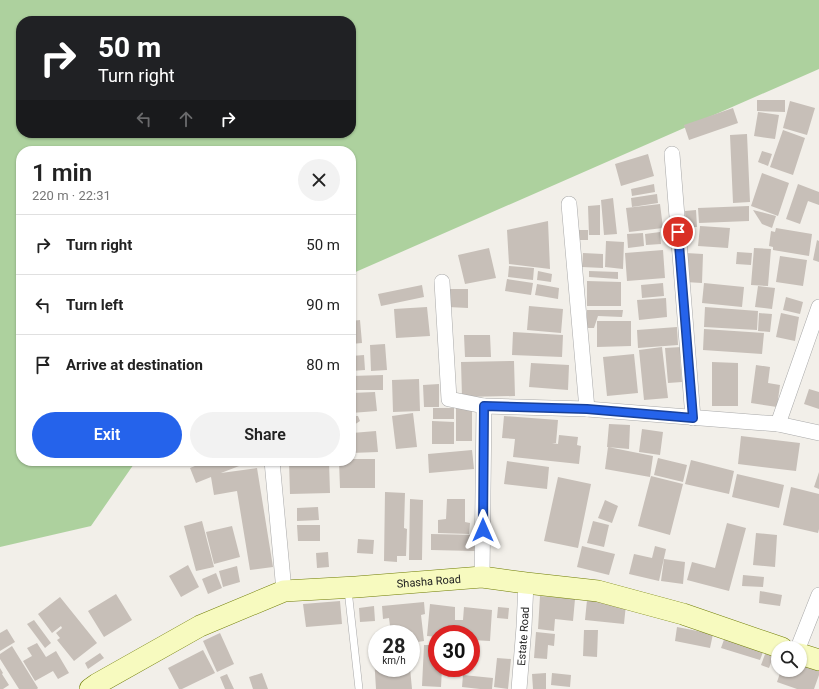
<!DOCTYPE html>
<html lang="en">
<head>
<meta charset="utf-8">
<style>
	body { margin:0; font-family:Roboto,sans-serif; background:#f2f2f2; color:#222; height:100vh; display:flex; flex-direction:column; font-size:15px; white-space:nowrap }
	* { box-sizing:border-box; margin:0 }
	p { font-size:13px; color:#767676 }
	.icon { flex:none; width:22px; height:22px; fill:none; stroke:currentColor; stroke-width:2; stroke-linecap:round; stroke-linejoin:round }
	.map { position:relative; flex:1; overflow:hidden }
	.details { position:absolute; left:16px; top:146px; width:340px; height:320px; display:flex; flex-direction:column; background:#fff; border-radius:16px; box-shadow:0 1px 3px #0004 }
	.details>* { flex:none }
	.top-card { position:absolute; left:16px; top:16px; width:340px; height:122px; border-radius:16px; box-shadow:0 1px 3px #0004; background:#202124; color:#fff; overflow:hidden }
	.tools { position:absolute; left:771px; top:641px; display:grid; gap:8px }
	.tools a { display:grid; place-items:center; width:36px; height:36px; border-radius:50%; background:#fff; box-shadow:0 1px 3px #0004; font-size:20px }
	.speed { position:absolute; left:368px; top:625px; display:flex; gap:8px; font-size:20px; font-weight:700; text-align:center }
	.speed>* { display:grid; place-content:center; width:52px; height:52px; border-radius:50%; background:#fff; box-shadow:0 1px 3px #0004; line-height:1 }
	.speed small { font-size:10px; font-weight:400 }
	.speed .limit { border:6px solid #d22; background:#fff; color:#111 }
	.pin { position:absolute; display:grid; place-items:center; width:34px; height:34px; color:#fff; margin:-17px; border:2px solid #fff; border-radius:50%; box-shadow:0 1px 4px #0007 }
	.me { position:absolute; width:44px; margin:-22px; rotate:0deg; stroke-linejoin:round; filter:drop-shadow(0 0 3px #0008) }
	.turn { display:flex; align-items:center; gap:14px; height:84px; padding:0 16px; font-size:18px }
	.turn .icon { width:52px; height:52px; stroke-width:2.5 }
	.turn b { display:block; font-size:28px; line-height:34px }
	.lanes { display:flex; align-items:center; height:38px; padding:0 16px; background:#0003; justify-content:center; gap:20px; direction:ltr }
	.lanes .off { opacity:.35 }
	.round { display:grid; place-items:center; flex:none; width:42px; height:42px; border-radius:21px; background:#f2f2f2 }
	.head { display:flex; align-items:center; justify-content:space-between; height:68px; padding:0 16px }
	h1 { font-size:24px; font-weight:600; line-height:30px }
	.button { display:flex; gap:8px; margin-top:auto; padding:8px 16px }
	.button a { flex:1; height:46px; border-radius:24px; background:#2563eb; color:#fff; font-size:16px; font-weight:600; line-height:46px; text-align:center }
	.button a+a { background:#f2f2f2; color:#222 }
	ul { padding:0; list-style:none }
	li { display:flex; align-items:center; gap:12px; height:60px; padding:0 16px; border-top:1px solid #e0e0e0 }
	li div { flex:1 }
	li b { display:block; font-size:15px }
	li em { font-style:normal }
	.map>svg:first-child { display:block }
	.forest { fill:#add19e; fill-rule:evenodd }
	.building { fill:#c7bfb8 }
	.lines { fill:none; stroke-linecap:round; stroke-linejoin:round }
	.lane-casing { stroke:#a9a9a9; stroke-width:8 }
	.street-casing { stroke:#a9a9a9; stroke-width:16 }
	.secondary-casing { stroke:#707d05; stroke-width:22 }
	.lane { stroke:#fff; stroke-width:7 }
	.street { stroke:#fff; stroke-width:15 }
	.secondary { stroke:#f7fabf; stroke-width:21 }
	.route-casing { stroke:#184099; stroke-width:10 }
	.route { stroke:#2563eb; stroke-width:7 }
	.labels { text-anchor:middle; stroke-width:3; stroke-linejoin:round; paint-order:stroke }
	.street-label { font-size:11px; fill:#222; stroke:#fff }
</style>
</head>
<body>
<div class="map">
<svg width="819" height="689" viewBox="0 0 819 689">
	<rect width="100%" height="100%" fill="#f2efe9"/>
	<path class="forest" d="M0 0H819V69L351 274V151H21V461H136L91 526 0 547ZM21 21H351V133H21Z"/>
	<path class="building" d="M757 100H785V112L757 111Z
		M790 101 815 108 807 135 783 128Z
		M733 108 738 123 689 140 684 125Z
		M758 112 779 115 775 139 754 136Z
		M783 130 805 138 793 175 770 167Z
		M747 134 750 202 733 203 730 135Z
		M762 151 772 154 768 166 758 162Z
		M648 154 654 176 621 186 615 164Z
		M762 173 789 183 778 216 751 206Z
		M654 184 655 192 632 196 631 189Z
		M798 184 819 192V205L808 201 800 224 786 219Z
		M657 194 658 203 632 207 631 198Z
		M613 198 617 234 604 235 601 200Z
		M660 204 663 228 629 232 626 208Z
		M600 205V235H589L588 206Z
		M749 206V221L699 223 698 208Z
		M696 210 697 227H686L685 211Z
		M753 210 776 216 772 228 762 224Z
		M548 221 550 269 509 264 507 230Z
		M700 226 730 228 728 248 698 246Z
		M776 228 812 234 809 256 773 250V247L769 246 771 231 775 232Z
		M577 230H588V240H577Z
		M660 232 661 244 646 245 645 234Z
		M643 233 644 246 628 248 627 234Z
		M817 240 819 241V262L813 260Z
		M606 241 624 242 623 269 605 267Z
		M489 248 496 278 465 284 458 255Z
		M754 248 771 249 768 286 751 285Z
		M663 250 665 278 627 281 625 253Z
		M737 252 752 253 751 265 736 264Z
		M583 253 603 254V268L582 267Z
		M686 253 703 254 702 283 685 282Z
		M780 256 807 260 803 286 776 282Z
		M509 266 534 268 533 280 508 277Z
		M538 271 552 274 551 282 537 280Z
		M589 271 618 272V279L589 277Z
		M507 279 533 283 531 295 505 291Z
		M587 281 621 282V306H587Z
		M663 283 664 296 642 298 641 285Z
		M704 283 744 287 742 307 702 303Z
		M537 284 559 288 558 299 535 295Z
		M422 285 424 297 381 306 378 294Z
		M758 286 775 288 772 309 755 307Z
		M448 289H468V308L448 307Z
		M786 297 803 302 800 314 783 310Z
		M666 298 667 317 639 320 637 300Z
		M529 306 563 309 561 333 527 330Z
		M427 307 430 336 396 338 394 309Z
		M705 307 758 311 757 330 704 327Z
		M587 310H623L622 317 598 316 594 328H587Z
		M759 313 772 314 770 332 758 331Z
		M781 313 799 317 795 341 776 337Z
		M360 320 362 343 351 344V321Z
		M597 321H631V346L597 347Z
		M677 327 678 345 638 348 637 330Z
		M704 329 764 333 762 354 703 350Z
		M513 332 563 335 562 357 512 355Z
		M464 335H490L491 357H465Z
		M385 344 387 370 371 371 370 345Z
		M662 347 668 398 644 400 639 350Z
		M681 347 682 358H680L682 382 668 383 665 348Z
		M634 354 638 393 607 396 603 357Z
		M364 355 365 370 351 371V356Z
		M514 361 515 396 462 397 461 362Z
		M712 362 738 363V406H712Z
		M531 363 569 365 568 390 529 387Z
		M756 365 770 367 768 383 780 385 777 407 751 403Z
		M383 375V390H351V376Z
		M419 379 420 411 393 412 392 380Z
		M439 384V407H424L423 385Z
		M809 389 819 392V409L804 404Z
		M375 392 377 411 351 413V393Z
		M433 408H454V419H433Z
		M456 408H472V441H456Z
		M413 413 417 447 396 449 392 416Z
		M351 416H358L360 421 354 425 352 433 376 431 378 452 351 453Z
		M504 416 558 420 556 443H552L558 444 559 435 578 437 577 445 581 446 579 464 513 457 515 439 502 438Z
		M432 421 454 422V444H432Z
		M609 424 630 425 629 449 607 447Z
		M642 429 663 432 660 455 639 452Z
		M741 436 800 443 796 471 738 464Z
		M608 447 653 456 650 477 605 469Z
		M472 450 474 469 429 473 428 454Z
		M658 458 687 465 683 482 654 475Z
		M351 459H375V488H340L339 461H351Z
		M691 460 734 471 729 494 685 484Z
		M207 461H252L221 473 257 468 273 567 250 570 237 491 214 495 211 477 196 483 190 468Z
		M289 461H329L330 493 290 494Z
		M507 461 549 467 547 489 504 484Z
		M819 472V489L814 487Z
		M737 474 784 485 779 508 732 497Z
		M651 476 683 484 670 535 638 526Z
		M558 477 591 484 578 548 544 541Z
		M791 487 819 494V529L818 533 783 525Z
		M385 492 405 493 404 528 407 529 406 556H397V562L384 561Z
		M410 499 423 500 422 560H409Z
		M447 499H465V522L470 523 469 534 438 533V520L446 519Z
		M605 500 618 506 612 523 598 518Z
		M318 507 319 520 297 521V508Z
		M202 521 214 567 196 571 184 526Z
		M593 521 609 525 604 547 587 543Z
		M727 523 746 528 729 591 687 580 692 562 715 568Z
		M297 525H320V541H298Z
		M232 526 240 557 214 564 206 532Z
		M756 533 777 535 775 567 753 565Z
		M431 534 476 535 475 551 431 550Z
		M358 539 374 540 373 554 357 553Z
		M582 546 615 554 609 575 577 567Z
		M655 546 666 549 659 581 629 574 634 554 652 558Z
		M328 552 329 567 317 568 316 553Z
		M664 559 685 562 683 584 661 581Z
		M188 565 199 587 181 597 169 576Z
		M237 566 240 582 223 587 219 571Z
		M216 573 222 588 208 594 202 579Z
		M743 575 764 577 763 587 742 586Z
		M760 591 782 595 780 606 759 603Z
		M116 594 132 620 104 637 88 611Z
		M540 596 575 599 573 621 555 619 554 631 538 629Z
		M60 597 97 643 74 661 57 640 60 638 56 633 62 628 61 626 52 633 38 614Z
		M587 600 626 604 624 624 585 620Z
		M340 601 342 624 306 627 303 604Z
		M424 602 425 614 421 615 424 641 411 643V634H391L389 618 383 619 382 606Z
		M430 604 455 607V620H463L464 607 492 610 490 641 471 640V634H437V637L427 636Z
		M374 606 375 621 360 622 359 608Z
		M498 607 509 608 508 619 497 618Z
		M34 620 51 643 45 648 27 624Z
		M677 627 713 634 710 648 675 641Z
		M7 629 15 642 0 651V633Z
		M584 630H598L597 657 583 656Z
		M536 632 555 634 554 646 548 645 547 659 534 658Z
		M220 633 234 664 217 672 203 641Z
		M726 634 765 647 760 660 721 648Z
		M37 643 46 657 56 651 69 673 58 679 53 671 35 681 23 661 32 656 27 648Z
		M424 645H437V668H442L441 687 422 686Z
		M12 646 38 688 37 689H19L0 659V654Z
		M767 649 775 652 769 668 761 665Z
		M203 650 215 673 182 689H179L168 668Z
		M100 653 104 658 88 669 85 663Z
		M374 656H377V668H410L412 689H376Z
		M497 658 511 659 508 689 494 687Z
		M800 664 819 671V675L814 689H797L777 682 781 670H800Z
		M0 668 3 673 2 674 9 685 3 689H0Z
		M262 673 268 689H253L249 677Z
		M546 673V689H533L532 674Z
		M552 673 571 675 570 687 551 685Z
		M227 674 234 689H225L220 677Z
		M463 675 493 678 492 689H480L462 687Z"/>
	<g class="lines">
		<defs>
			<path id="lane" d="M348 590 359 689"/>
			<g id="street">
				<path d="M672 154 693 418"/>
				<path d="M569 204 587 409"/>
				<path d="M442 282 449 399 484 406"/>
				<path d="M778 424 819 307"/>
				<path d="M272 461 284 591"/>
				<path d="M482 577 484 406 587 409 778 424 819 433"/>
				<path d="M798 648 819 595"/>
				<path id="s1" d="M519 689 524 627 526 583"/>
			</g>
			<g id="secondary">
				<path d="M800 654 819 660"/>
				<path id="s2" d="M90 689 97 684 200 626 284 591 356 587 482 577 526 583 598 591 683 614 782 648"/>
			</g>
		</defs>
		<use href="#lane" class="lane-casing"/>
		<use href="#street" class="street-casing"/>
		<use href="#secondary" class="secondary-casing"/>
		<use href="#lane" class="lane"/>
		<use href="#street" class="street"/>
		<use href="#secondary" class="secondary"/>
	</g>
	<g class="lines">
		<defs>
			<path id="route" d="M483 530 484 406 587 409 693 418 678 232"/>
		</defs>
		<use href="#route" class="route-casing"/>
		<use href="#route" class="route"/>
	</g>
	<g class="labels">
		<g class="street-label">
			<text dy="4" stroke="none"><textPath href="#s2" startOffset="363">Shasha Road</textPath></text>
			<text dy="4" stroke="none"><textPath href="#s1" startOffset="53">Estate Road</textPath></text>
		</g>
	</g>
</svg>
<div class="tools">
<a><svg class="icon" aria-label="search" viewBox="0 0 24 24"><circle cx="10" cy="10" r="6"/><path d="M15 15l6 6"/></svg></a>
</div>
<div class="speed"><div>28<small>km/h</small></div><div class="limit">30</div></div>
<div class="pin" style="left:678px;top:232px;background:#d93025"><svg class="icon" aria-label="arrive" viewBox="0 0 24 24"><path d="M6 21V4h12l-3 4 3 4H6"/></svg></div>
<svg class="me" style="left:483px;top:530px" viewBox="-20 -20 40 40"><path d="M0-17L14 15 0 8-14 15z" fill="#2563eb" stroke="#fff" stroke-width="4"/></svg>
<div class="top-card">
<div class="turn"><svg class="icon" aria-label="right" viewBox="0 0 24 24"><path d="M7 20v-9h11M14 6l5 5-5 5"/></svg><div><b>50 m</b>Turn right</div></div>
<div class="lanes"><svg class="icon off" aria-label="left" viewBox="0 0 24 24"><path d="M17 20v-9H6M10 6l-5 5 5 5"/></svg><svg class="icon off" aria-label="ahead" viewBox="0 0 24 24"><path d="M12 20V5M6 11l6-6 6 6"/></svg><svg class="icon" aria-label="right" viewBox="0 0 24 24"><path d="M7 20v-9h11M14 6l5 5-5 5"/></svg></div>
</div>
<section class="details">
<div class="head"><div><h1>1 min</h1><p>220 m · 22:31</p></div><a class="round"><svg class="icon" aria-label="close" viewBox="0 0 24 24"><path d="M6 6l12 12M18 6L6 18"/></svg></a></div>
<ul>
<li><svg class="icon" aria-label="right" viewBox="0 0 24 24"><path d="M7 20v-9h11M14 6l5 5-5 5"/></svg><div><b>Turn right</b></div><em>50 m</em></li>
<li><svg class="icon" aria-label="left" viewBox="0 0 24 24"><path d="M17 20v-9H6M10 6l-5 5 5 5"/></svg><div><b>Turn left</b></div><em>90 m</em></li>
<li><svg class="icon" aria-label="arrive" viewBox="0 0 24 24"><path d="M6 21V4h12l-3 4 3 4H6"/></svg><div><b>Arrive at destination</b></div><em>80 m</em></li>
</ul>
<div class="button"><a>Exit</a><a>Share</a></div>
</section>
</div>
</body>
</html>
